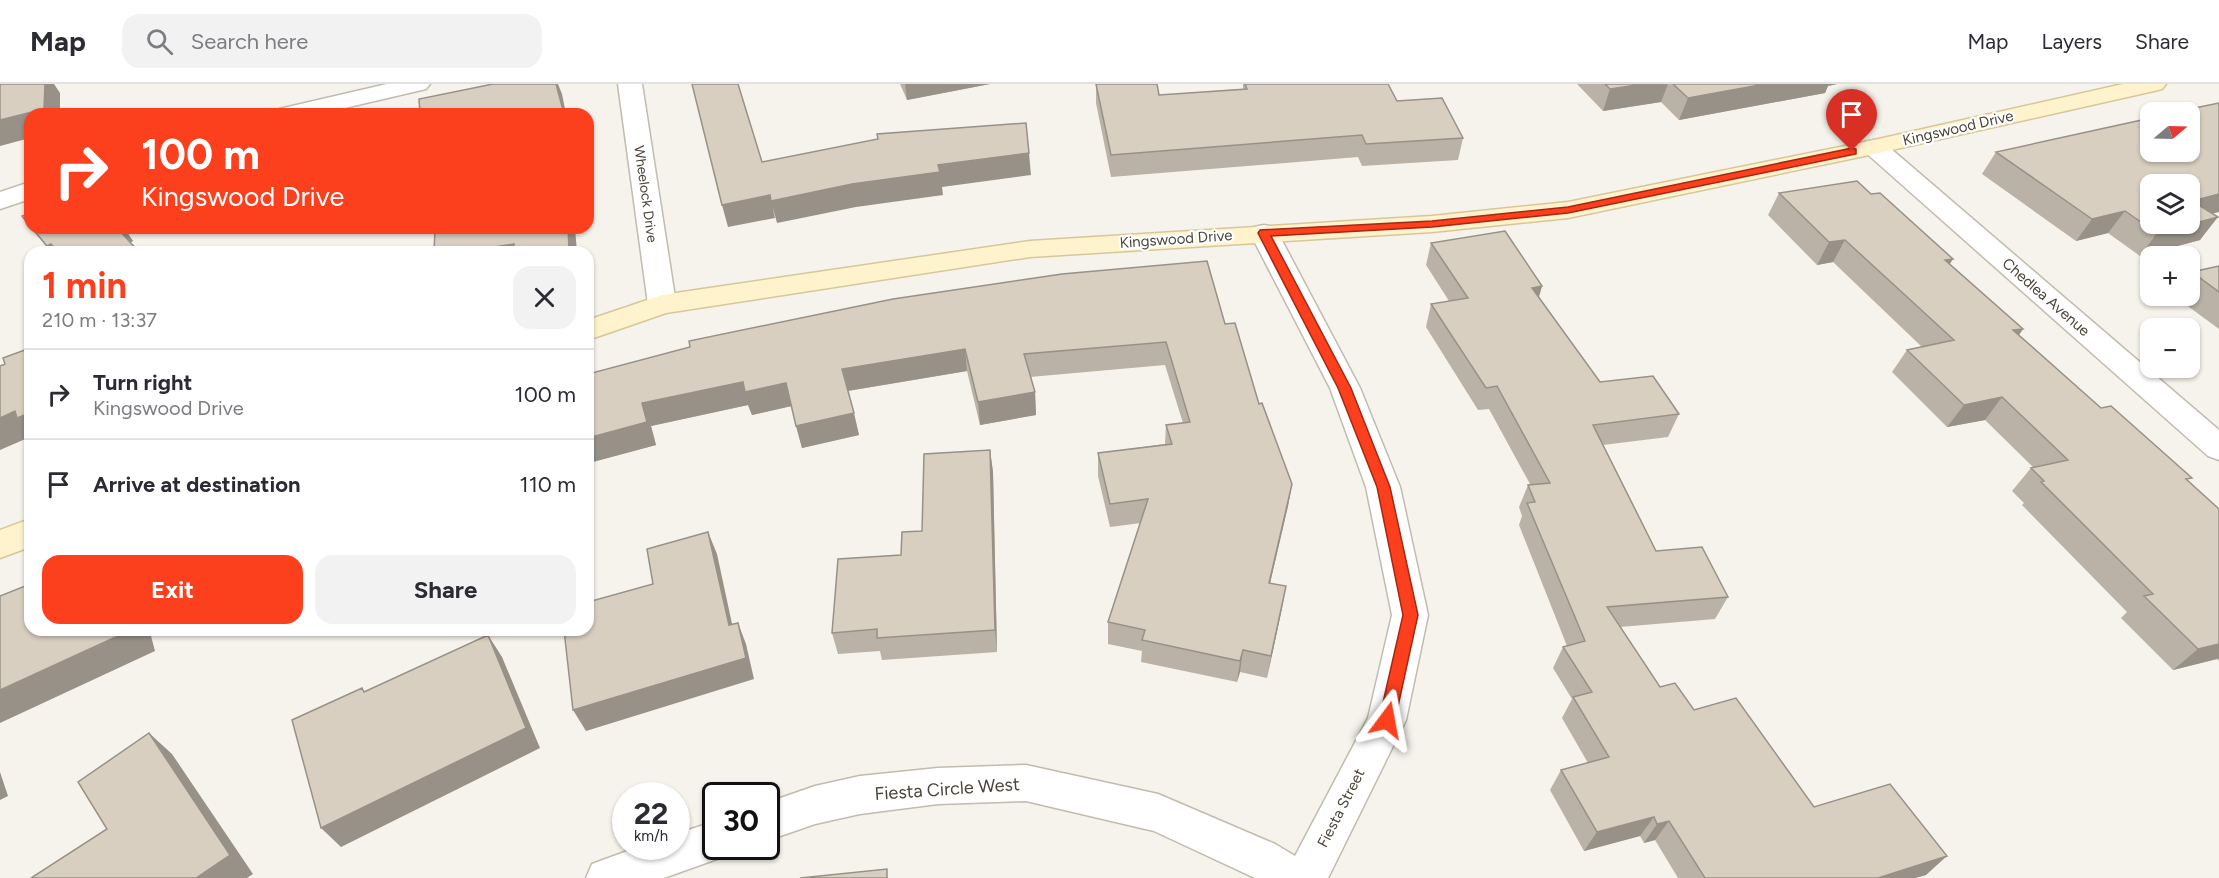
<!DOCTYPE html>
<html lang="en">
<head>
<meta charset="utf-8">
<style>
	body { margin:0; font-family:Figtree,sans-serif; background:#f2f2f3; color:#2b2b33; height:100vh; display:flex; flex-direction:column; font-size:22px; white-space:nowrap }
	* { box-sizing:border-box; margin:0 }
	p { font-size:20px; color:#7c7c81 }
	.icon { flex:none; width:33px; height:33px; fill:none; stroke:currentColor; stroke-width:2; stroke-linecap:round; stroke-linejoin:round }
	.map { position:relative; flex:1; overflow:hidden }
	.panel { position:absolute; left:24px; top:162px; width:570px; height:390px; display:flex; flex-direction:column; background:#fff; border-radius:18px; box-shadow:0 2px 4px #0004 }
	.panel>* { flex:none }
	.hud { position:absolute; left:24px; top:24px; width:570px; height:126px; border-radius:18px; box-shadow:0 2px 4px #0004; background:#fc3f1d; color:#fff; overflow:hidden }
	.needle { width:39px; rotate:71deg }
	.buttons { position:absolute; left:2140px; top:18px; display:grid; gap:12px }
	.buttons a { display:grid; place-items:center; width:60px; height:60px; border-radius:12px; background:#fff; box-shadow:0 2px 4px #0004; font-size:30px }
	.speed { position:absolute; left:612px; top:698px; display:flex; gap:12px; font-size:30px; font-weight:700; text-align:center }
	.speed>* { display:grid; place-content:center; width:78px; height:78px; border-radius:50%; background:#fff; box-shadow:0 2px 4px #0004; line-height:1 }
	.speed small { font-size:15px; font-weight:400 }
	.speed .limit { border:3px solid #111; border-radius:9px; background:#fff; color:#111 }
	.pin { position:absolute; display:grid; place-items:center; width:51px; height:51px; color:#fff; margin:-62px -26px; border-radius:50% 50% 50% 0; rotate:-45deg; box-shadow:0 0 6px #0007 }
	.pin .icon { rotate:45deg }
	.me { position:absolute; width:66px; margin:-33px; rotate:13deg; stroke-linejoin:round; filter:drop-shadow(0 0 4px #0008) }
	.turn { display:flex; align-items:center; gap:21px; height:126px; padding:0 18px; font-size:27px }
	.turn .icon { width:78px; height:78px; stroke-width:2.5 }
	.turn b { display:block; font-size:42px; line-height:51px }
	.round { display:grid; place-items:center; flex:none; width:63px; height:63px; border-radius:18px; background:#f2f2f3 }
	.overview { display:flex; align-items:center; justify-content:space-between; height:102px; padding:0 18px }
	h1 { font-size:36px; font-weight:700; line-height:45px; color:#fc3f1d }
	.action { display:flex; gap:12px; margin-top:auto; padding:12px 18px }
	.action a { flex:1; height:69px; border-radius:18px; background:#fc3f1d; color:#fff; font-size:24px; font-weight:700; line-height:69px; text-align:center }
	.action a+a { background:#f2f2f3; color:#2b2b33 }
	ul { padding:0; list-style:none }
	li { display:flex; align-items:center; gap:18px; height:90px; padding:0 18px; border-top:2px solid #e1e1e2 }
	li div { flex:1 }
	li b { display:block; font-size:22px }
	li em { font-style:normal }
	header { display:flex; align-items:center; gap:36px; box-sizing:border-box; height:84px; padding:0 30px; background:#fff; border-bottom:2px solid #e1e1e2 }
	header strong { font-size:28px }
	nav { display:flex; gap:33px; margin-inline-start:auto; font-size:21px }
	.search { width:420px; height:54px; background:#f2f2f3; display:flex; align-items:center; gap:15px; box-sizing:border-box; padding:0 21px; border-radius:18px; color:#7c7c81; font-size:22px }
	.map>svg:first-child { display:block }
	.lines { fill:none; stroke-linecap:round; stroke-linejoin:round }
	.street-casing { stroke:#c2bbae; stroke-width:3 }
	.secondary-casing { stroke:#d6c79b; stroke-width:3 }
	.street { fill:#fff; fill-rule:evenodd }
	.secondary { fill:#fff3cd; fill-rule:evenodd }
	.wall { fill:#bab2a6 }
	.shaded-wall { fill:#979187 }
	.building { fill:#d8cfc1; stroke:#979187; stroke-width:1.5; fill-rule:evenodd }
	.route { fill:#fc3f1d; stroke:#a42913; stroke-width:1.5 }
	.labels { text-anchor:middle; stroke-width:4.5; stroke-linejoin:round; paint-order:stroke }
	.far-street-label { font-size:14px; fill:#4b4439; stroke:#fff }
	.street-label { font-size:15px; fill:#4b4439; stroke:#fff }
	.near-street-label { font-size:18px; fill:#4b4439; stroke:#fff }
</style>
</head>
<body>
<header>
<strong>Map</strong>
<div class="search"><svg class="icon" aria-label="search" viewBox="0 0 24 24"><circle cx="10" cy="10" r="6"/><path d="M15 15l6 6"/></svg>Search here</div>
<nav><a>Map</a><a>Layers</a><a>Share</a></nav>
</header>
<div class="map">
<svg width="2219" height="794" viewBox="0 0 2219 794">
	<rect width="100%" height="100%" fill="#f6f3ec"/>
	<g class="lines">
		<defs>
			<path id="street" d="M387 0H430L426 5 319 30H276L279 25Z
				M618 0H642L676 220 672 227 662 229 652 227 648 220Z
				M1874 56 1883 58 2219 346V376L2208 372 1865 68 1862 63 1865 58Z
				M30 98V115L0 125V108Z
				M1264 141 1274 143 1278 149 1360 304 1400 403 1428 531 1406 636 1328 794H1255L1154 747 1026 717 938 720 860 730 815 740 766 757V719L815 702 860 692 938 684 1026 681 1158 710 1275 760 1295 772 1368 634 1392 531 1366 403 1330 304 1250 149 1254 143Z
				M716 737V762H734L731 770 664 794H586L592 780 641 762H676V750Z"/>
			<path id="secondary" d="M2123 0H2166L2162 5 2154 7 1874 70 1568 134 1432 148 1030 173 666 229 588 256V236L662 211 1030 157 1432 132 1568 118 1874 56Z
				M30 435V463L0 474V446Z"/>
		</defs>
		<use href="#street" class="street-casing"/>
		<use href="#secondary" class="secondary-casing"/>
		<use href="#street" class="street"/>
		<use href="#secondary" class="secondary"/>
	</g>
	<path class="wall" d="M900 0H990L907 16Z
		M1096 0H1157L1159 11 1243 5V0H1388L1397 17 1463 54 1458 76 1362 82 1358 73 1111 93 1096 19Z
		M1577 0H1837L1828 2 1825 9 1679 36 1661 18 1603 27Z
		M1996 68 2212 130 2200 156 2140 172 2108 149 2076 157 1982 90Z
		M1779 109 1950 180 2023 245 2019 251 2101 324 2189 398 2219 425V577L2217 575 2173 586 2121 534 2127 528 2022 421 2024 419 2012 407 2031 384H2034L1985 336 1947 343 1892 288 1907 266 1922 263 1833 178 1817 181 1768 131Z
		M31 144H124L133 157 130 159 139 168H51Z
		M1431 159 1542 202 1539 213 1600 298 1679 330 1668 353 1603 361 1656 467 1728 513 1715 535 1620 543 1660 603 1694 626 1814 723 1926 791 1915 794H1678L1655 756 1644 759 1640 752 1584 767 1550 706 1561 686 1588 679 1562 634 1572 615 1553 584 1563 563 1567 562 1519 441 1522 432 1519 423 1528 401 1530 400 1489 325 1478 326 1426 243 1431 220 1449 217 1426 181Z
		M2219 182V245L2174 212H2190V190L2192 188Z
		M1225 240 1292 400 1288 422 1270 499 1282 524 1267 594 1240 588 1237 598 1141 578 1142 567 1108 560V538L1141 439 1110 443 1098 392V369L1165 360 1166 341 1183 339 1165 281 1030 293 1035 308 1036 331 980 341 967 287 848 307 859 351 802 364 791 322 752 331 748 321 651 342 656 361 589 379 592 394 588 395V290Z
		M990 366 993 388 997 568 882 576 880 567 838 570 832 549 922 447Z"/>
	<path class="shaded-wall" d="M45 0H54L60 9V30H30V54L0 62V36Z
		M556 0H558L562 10 566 30H564Z
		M905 0H990L907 16Z
		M1643 0H1668L1661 18 1603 27 1610 5Z
		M1765 0H1837L1828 2 1825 9 1679 36 1688 14Z
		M1029 69 1031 91 942 103 943 111 856 123 777 139 771 117 938 81Z
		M2219 110V128L2190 135 2192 117Z
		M770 111 775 134 728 143 722 121Z
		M2125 127 2108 149 2076 157 2092 135Z
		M2218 133 2200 156 2140 172 2157 149Z
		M116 144H124L133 157 127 160Z
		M568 144H575L577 168H553Z
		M1845 156 1833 178 1817 181 1829 158Z
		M51 160 57 168H52L47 162Z
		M514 160 518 168H463Z
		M1953 175 1939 197 1945 176Z
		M1542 202 1535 225 1532 204Z
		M2023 245 2007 268 2013 246Z
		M965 265 967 287 847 307 842 285Z
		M743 298 786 299 792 322 752 331 748 321 651 342 656 361 589 379 592 394 588 395V354L642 319Z
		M1035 308 1036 331 980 341 978 318Z
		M2002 313 1985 336 1947 343 1964 321Z
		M15 327 30 329V353L0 366V334Z
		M854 329 859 351 802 364 796 342Z
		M990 366 993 388 997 568 995 546Z
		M1292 400 1288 422 1265 521 1269 499Z
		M708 448 717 470 737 563 729 541Z
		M1286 502 1282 524 1267 594 1271 572Z
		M738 539 746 560 754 595 586 647 573 626Z
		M131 546H164L151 552 155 567 0 639V606Z
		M488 551 502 573 540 664 341 763 321 744Z
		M2219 560V574L2217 575 2173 586 2198 565Z
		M1243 566 1240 588 1237 598 1240 577Z
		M149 649 172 670 253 790 247 794H196Z
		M0 688 8 712 0 716Z
		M1654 733 1640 752 1584 767 1597 748Z
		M1669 737 1655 756 1644 759 1657 740Z
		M1947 772 1926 791 1915 794H1878Z"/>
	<path class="building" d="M0 0H45L44 25 0 36Z
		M493 0H556L564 30H420L419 15Z
		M692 0H738L762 78 878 55 877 50 1026 39 1029 69 938 81 940 88 852 100 771 117 770 111 722 121Z
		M1096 0H1157L1159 11 1247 5 1245 0H1388L1397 17 1442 14 1463 54 1366 60 1362 51 1111 71Z
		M1605 0H1643L1610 5Z
		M1673 0H1765L1688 14Z
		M2219 19V110L2192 117 2218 133 2157 149 2125 127 2092 135 1996 68 2151 34V68H2190V28H2175ZM2151 100H2190V140H2151Z
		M1857 97 1871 110 1880 109 1953 175 1945 176 2023 245 2013 246 2101 324 2111 322 2192 394 2186 395 2219 425V560L2198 565 2144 512 2153 510 2041 398 2044 397 2031 384 2068 376 2002 313 1964 321 1907 266 1954 256 1845 156 1829 158 1779 109Z
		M30 129V142L22 132Z
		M32 144H117L139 168H58L51 160 47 162Z
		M435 144H568L569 165 553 168H514V160L463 168H434Z
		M1505 147 1542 202 1532 204 1600 298 1653 292 1679 330 1593 341 1656 467 1702 463 1728 513 1607 523 1660 603 1675 599 1694 626 1736 614 1814 723 1890 700 1947 772 1878 794H1705L1669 737 1657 740 1654 733 1597 748 1561 686 1609 673 1573 613 1592 608 1563 563 1585 557 1527 419 1535 418 1528 401 1550 399 1497 302 1486 304 1431 220 1468 214 1431 159Z
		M1207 177 1225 240 1235 239 1259 320 1262 319 1292 400 1269 499 1286 502 1271 572 1243 566 1240 577 1142 556 1145 546 1108 538 1148 415 1110 420 1098 369 1172 360 1166 341 1190 338 1166 258 1024 270 1035 308 978 318 965 265 842 285 854 329 796 342 786 299 745 308 743 298 642 319 647 338 588 354V290L690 263 689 257 893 215 1062 190Z
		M2219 182V208L2192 188Z
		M30 264V329L17 334 15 327 0 334V282L5 280 3 274Z
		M990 366 995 546 877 554V545L832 549 838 475 901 471 902 448 922 447 924 370Z
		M708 448 729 541 738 539 746 574 573 626 564 546H588V518L653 500 647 465Z
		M30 500V546H131L0 606V512Z
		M488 551 526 644 321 744 292 636 362 604 364 608Z
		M149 649 230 771 196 794H31L107 745 78 698Z
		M887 785V794H800Z"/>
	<path class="route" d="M1852 64 1856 65V70L1568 129 1432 143 1271 152 1351 304 1390 403 1418 531 1395 636 1393 641H1381L1379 636 1403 531 1377 403 1338 304 1258 149 1260 146 1432 137 1568 123Z"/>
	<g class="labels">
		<g class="far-street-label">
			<text transform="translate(646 110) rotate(82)" y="5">Wheelock Drive</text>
		</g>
		<g class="street-label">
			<text transform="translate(1958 44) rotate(-13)" y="5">Kingswood Drive</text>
			<text transform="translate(1176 155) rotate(-4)" y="5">Kingswood Drive</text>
			<text transform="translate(2046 213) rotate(41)" y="5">Chedlea Avenue</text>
			<text transform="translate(1341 724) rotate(-63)" y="5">Fiesta Street</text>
		</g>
		<g class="near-street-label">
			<text transform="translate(947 705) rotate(-4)" y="6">Fiesta Circle West</text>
		</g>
	</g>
</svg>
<div class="buttons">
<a><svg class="needle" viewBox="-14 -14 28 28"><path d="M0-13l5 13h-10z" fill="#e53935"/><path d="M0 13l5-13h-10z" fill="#7c7c81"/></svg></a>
<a><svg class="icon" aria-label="layers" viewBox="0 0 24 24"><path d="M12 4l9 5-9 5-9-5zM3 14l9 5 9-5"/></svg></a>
<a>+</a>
<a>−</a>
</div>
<div class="speed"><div>22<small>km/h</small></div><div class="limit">30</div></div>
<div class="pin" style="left:1852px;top:67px;background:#d93025"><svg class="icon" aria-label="arrive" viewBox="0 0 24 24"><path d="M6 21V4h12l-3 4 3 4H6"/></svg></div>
<svg class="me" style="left:1387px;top:636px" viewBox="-20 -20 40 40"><path d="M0-17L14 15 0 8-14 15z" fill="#fc3f1d" stroke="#fff" stroke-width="4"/></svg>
<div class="hud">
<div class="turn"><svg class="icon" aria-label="right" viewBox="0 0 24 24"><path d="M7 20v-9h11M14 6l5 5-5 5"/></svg><div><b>100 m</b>Kingswood Drive</div></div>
</div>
<section class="panel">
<div class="overview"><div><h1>1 min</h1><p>210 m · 13:37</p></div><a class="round"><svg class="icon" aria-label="close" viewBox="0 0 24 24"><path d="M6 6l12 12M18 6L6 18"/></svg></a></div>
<ul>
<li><svg class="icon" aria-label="right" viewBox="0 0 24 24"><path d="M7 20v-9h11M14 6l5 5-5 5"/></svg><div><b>Turn right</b><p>Kingswood Drive</p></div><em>100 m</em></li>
<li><svg class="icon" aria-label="arrive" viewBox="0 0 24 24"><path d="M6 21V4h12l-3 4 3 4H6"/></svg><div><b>Arrive at destination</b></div><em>110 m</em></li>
</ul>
<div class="action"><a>Exit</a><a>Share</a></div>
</section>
</div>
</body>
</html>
